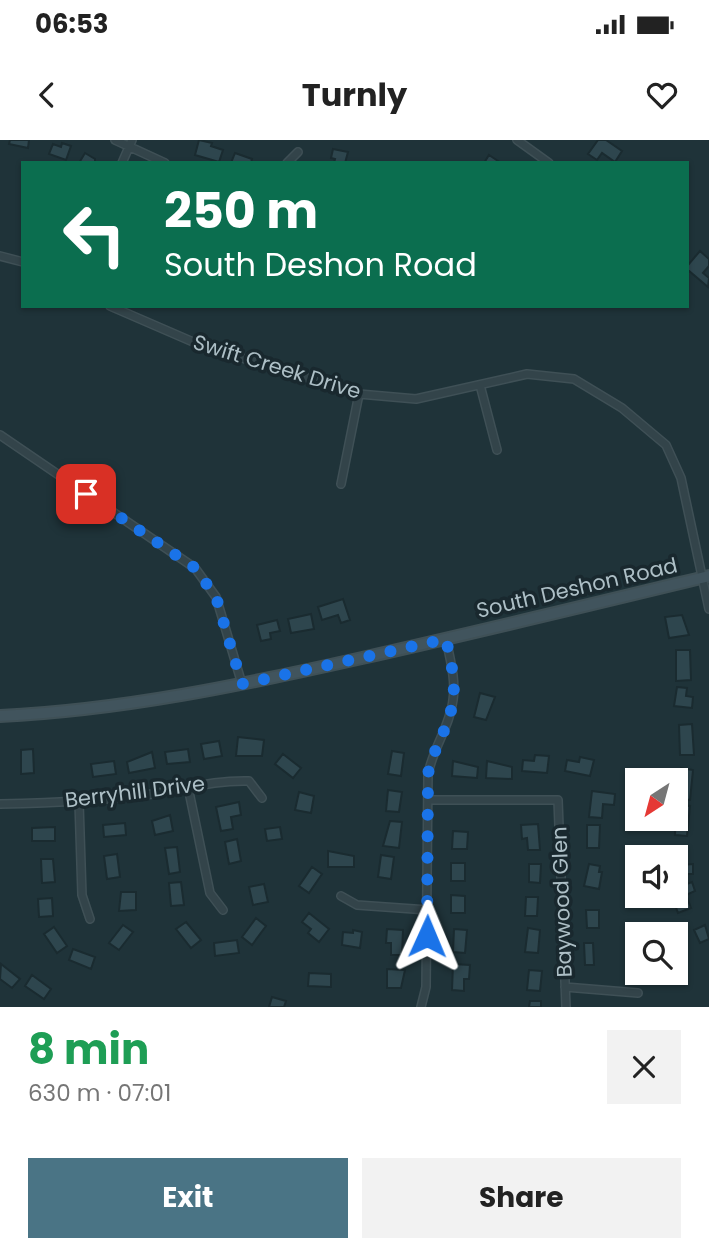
<!DOCTYPE html>
<html lang="en">
<head>
<meta charset="utf-8">
<style>
	body { margin:0; font-family:Poppins,sans-serif; background:#f2f2f2; color:#222; height:100vh; display:flex; flex-direction:column; font-size:26px; white-space:nowrap }
	* { box-sizing:border-box; margin:0 }
	p { font-size:23px; color:#767676 }
	.icon { flex:none; width:38px; height:38px; fill:none; stroke:currentColor; stroke-width:2; stroke-linecap:round; stroke-linejoin:round }
	.map { position:relative; height:867px; overflow:hidden }
	.details { display:flex; flex-direction:column; background:#fff; flex:1 }
	.details>* { flex:none }
	.top-card { position:absolute; left:21px; top:21px; width:668px; height:147px; border-radius:0px; box-shadow:0 2px 5px #0004; background:#0b6e4f; color:#fff; overflow:hidden }
	.needle { width:46px; rotate:216deg }
	.fabs { position:absolute; left:625px; top:628px; display:grid; gap:14px }
	.fabs a { display:grid; place-items:center; width:63px; height:63px; border-radius:0px; background:#fff; box-shadow:0 2px 5px #0004; font-size:35px }
	.pin { position:absolute; display:grid; place-items:center; width:60px; height:60px; color:#fff; margin:-30px; border-radius:14px; box-shadow:0 4px 10px #0006 }
	.me { position:absolute; width:77px; margin:-38px; rotate:1deg; stroke-linejoin:round; filter:drop-shadow(0 0 5px #0008) }
	.turn { display:flex; align-items:center; gap:24px; height:147px; padding:0 28px; font-size:32px }
	.turn .icon { width:91px; height:91px; stroke-width:2.5 }
	.turn b { display:block; font-size:49px; line-height:60px }
	.round { display:grid; place-items:center; flex:none; width:74px; height:74px; border-radius:0px; background:#f2f2f2 }
	.overview { display:flex; align-items:center; justify-content:space-between; height:119px; padding:0 28px }
	h1 { font-size:42px; font-weight:700; line-height:52px; color:#1e9e55 }
	.button { display:flex; gap:14px; margin-top:auto; padding:14px 28px }
	.button a { flex:1; height:80px; border-radius:0px; background:#4a7485; color:#fff; font-size:28px; font-weight:700; line-height:80px; text-align:center }
	.button a+a { background:#f2f2f2; color:#222 }
	.status { display:flex; justify-content:space-between; align-items:center; height:49px; padding:0 35px; background:#fff; direction:ltr }
	.status svg { height:19px; fill:currentColor }
	header { display:flex; justify-content:space-between; align-items:center; height:91px; padding:0 28px; background:#fff; font-size:32px; font-weight:700 }
	.map>svg:first-child { display:block }
	.building { fill:#2e464e; stroke:#1a2b30; stroke-width:2 }
	.lines { fill:none; stroke-linecap:round; stroke-linejoin:round }
	.street-casing { stroke:#3f5056; stroke-width:10 }
	.secondary-casing { stroke:#3f5056; stroke-width:14 }
	.street { stroke:#33444a; stroke-width:7 }
	.secondary { stroke:#41545d; stroke-width:10 }
	.route { stroke:#1a73e8; stroke-width:12; stroke-dasharray:0 21.6 }
	.labels { text-anchor:middle; stroke-width:7; stroke-linejoin:round; paint-order:stroke }
	.street-label { font-size:21px; fill:#adbfc6; stroke:#19282e }
</style>
</head>
<body>
<div class="status"><b>06:53</b><svg viewBox="0 0 49 12"><path d="M0 12V9h3v3zM5 12V6h3v6zM10 12V3h3v9zM15 12V0h3v12zM26 1h20v11H26zM47 4h2v5h-2z"/></svg></div>
<header><svg class="icon" aria-label="back" viewBox="0 0 24 24"><path d="M15 5l-7 7 7 7"/></svg>Turnly<svg class="icon" aria-label="heart" viewBox="0 0 24 24"><path d="M12 20l-8-8c-3-5 5-10 8-4 3-6 11-1 8 4z"/></svg></header>
<div class="map">
<svg width="709" height="867" viewBox="0 0 709 867">
	<rect width="100%" height="100%" fill="#1f3339"/>
	<path class="building" d="M10 0H29L28 8 9 4Z
		M199 0 212 3 211 6 223 10 219 22 195 15Z
		M598 0H606L622 11 615 22 602 13 597 20 588 14Z
		M62 3 71 6 66 20 49 14 53 4 61 7Z
		M333 9 348 12 345 23H334L335 19 331 18Z
		M85 13 95 19V23H79Z
		M235 13 252 19 251 23H231Z
		M489 15 501 23H484Z
		M700 111 709 119V126L703 133 709 138 708 147 688 130V125Z
		M343 459 350 480 341 483 338 475 322 480 318 467Z
		M311 474 314 489 291 493 288 479Z
		M682 475 689 495 669 498 665 477Z
		M277 480 280 491 270 493 271 499 261 501 257 485Z
		M676 510H690L691 540 676 541Z
		M677 547 687 548 686 556 693 557 692 568 674 566Z
		M480 553 495 557 486 580 474 577Z
		M692 584 694 615H680L679 585Z
		M238 597 264 600 262 616H236Z
		M219 601 222 616 204 619 201 604Z
		M33 609 34 633 21 634V610Z
		M188 609 190 622 167 624 165 612Z
		M392 611 404 613 401 636 388 634Z
		M152 612 155 628 129 633 127 622Z
		M283 614 301 628 293 638 275 624Z
		M535 615 549 616 547 633 522 631 523 620 534 621Z
		M580 617 594 620 590 636 565 631 567 620 579 622Z
		M114 621 116 634 93 637 91 624Z
		M453 621 478 627 477 638 452 636Z
		M487 621 512 627V639L486 638Z
		M681 628 693 630 690 660 682 659 683 651H678Z
		M388 650 402 652 399 672 386 671Z
		M592 651 615 654 614 665 603 664 602 678 589 677Z
		M299 652 314 656 311 673 295 670Z
		M239 662 241 675 231 677 233 689 221 691 216 667Z
		M676 665 690 666 687 696 675 695Z
		M170 675 173 691 155 695 152 681Z
		M390 681 402 682 399 708 383 706Z
		M125 683 126 695 104 697 103 685Z
		M538 684 540 710H528L527 698 522 699 521 685Z
		M587 685H600L599 708H587Z
		M55 687V701H32V688Z
		M280 687 282 699 267 701 265 689Z
		M453 691 468 692 467 709H452Z
		M237 699 241 721 229 724 225 702Z
		M177 707 180 732 169 734 165 708Z
		M682 709V725L693 724V734H676V718H671L670 710Z
		M328 711 354 716V727H328Z
		M117 714 120 737 107 739 104 716Z
		M381 715 394 717 391 739 378 737Z
		M41 719H53L55 742 42 743Z
		M451 723H465V741H451Z
		M529 724H541L540 743 529 742Z
		M589 724 600 726 599 732H602L599 749 584 746Z
		M312 727 322 734 309 753 299 746Z
		M181 742 184 765 171 766 169 743Z
		M692 742 695 751 686 755 691 768 678 773 672 756H676V748Z
		M264 744 268 762 253 765 249 747Z
		M121 752H136V770L119 771Z
		M451 755 465 756V773H451Z
		M526 757H538L537 776H525Z
		M52 758 53 776 39 777 38 759Z
		M586 770H599V788H587Z
		M309 773 329 789 319 802 308 793 311 789 302 782Z
		M256 778 266 786 252 805 242 797Z
		M186 782 201 800 191 808 176 789Z
		M123 785 133 792 119 810 109 803Z
		M705 785 709 799 700 803 694 790Z
		M54 787 67 806 57 813 44 794Z
		M528 788 540 790 538 813 525 812Z
		M387 789 403 790 402 815H391V803H386Z
		M454 789 467 790 465 813 453 812Z
		M353 790 362 792 360 808 342 805 343 792 353 793Z
		M237 800 239 813 215 816 214 803Z
		M584 803H593L594 825H585Z
		M73 809 95 817 91 829 69 820Z
		M1 824 20 839 12 848 0 839Z
		M453 824 470 825 469 839H464V851L452 850Z
		M387 829 405 830 401 848H387Z
		M529 830 542 831 540 851 527 850Z
		M309 833 331 834V847L308 846Z
		M32 835 51 849 44 859 25 846Z
		M272 857 286 861 284 867H269Z
		M530 861H541V867H529Z"/>
	<g class="lines">
		<defs>
			<path id="street" d="M115 0 165 23
				M517 0 549 23
				M122 23 132 0
				M287 23 298 12
				M0 116 23 122
				M110 166 200 205 359 254 416 259 527 234 574 239 622 268 666 305 681 338 709 469
				M480 245 497 310
				M0 295 195 428 216 457 242 544
				M341 344 359 254
				M188 647 210 753 223 770
				M428 660H558L566 867
				M79 662 82 755 90 779
				M0 664C51 663 101 661 152 654 185 649 215 640 249 641L262 658
				M341 756 357 765 428 770
				M565 847 638 853
				M421 867 426 847 428 634C433 608 450 586 453 560 456 539 450 519 446 499"/>
			<path id="secondary" d="M0 576C123 570 242 545 362 518 478 492 593 464 709 436"/>
		</defs>
		<use href="#street" class="street-casing"/>
		<use href="#secondary" class="secondary-casing"/>
		<use href="#street" class="street"/>
		<use href="#secondary" class="secondary"/>
	</g>
	<g class="lines">
		<path class="route" d="M86 354 195 428 216 457 242 544 446 499C450 519 456 539 453 560 450 586 433 608 428 634L427 796"/>
	</g>
	<g class="labels">
		<g class="street-label">
			<text transform="translate(277 227) rotate(17)" y="7">Swift Creek Drive</text>
			<text transform="translate(577 448) rotate(-13)" y="7">South Deshon Road</text>
			<text transform="translate(135 652) rotate(-7)" y="7">Berryhill Drive</text>
			<text transform="translate(562 762) rotate(-92)" y="7">Baywood Glen</text>
		</g>
	</g>
</svg>
<div class="fabs">
<a><svg class="needle" viewBox="-14 -14 28 28"><path d="M0-13l5 13h-10z" fill="#e53935"/><path d="M0 13l5-13h-10z" fill="#767676"/></svg></a>
<a><svg class="icon" aria-label="sound" viewBox="0 0 24 24"><path d="M4 9h4l5-4v14l-5-4H4zM17 9q2 3 0 6"/></svg></a>
<a><svg class="icon" aria-label="search" viewBox="0 0 24 24"><circle cx="10" cy="10" r="6"/><path d="M15 15l6 6"/></svg></a>
</div>
<div class="pin" style="left:86px;top:354px;background:#d93025"><svg class="icon" aria-label="arrive" viewBox="0 0 24 24"><path d="M6 21V4h12l-3 4 3 4H6"/></svg></div>
<svg class="me" style="left:427px;top:796px" viewBox="-20 -20 40 40"><path d="M0-17L14 15 0 8-14 15z" fill="#1a73e8" stroke="#fff" stroke-width="4"/></svg>
<div class="top-card">
<div class="turn"><svg class="icon" aria-label="left" viewBox="0 0 24 24"><path d="M17 20v-9H6M10 6l-5 5 5 5"/></svg><div><b>250 m</b>South Deshon Road</div></div>
</div>
</div>
<section class="details">
<div class="overview"><div><h1>8 min</h1><p>630 m · 07:01</p></div><a class="round"><svg class="icon" aria-label="close" viewBox="0 0 24 24"><path d="M6 6l12 12M18 6L6 18"/></svg></a></div>
<div class="button"><a>Exit</a><a>Share</a></div>
</section>
</body>
</html>
